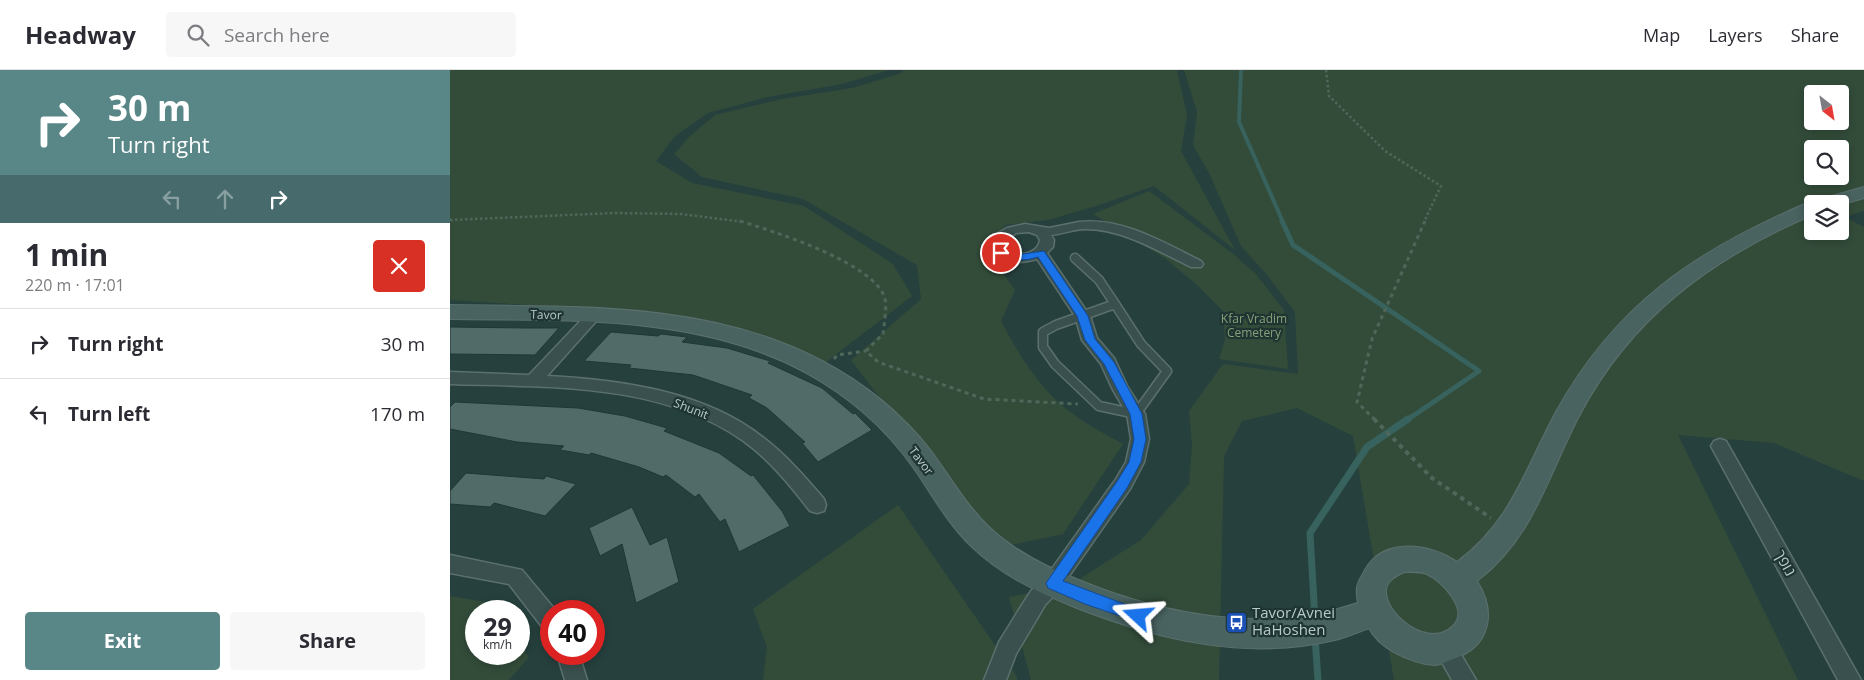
<!DOCTYPE html>
<html lang="en">
<head>
<meta charset="utf-8">
<style>
	body { margin:0; font-family:"Open Sans","Noto Sans Hebrew",sans-serif; background:#f7f7f7; color:#2b2b33; height:100vh; display:flex; flex-direction:column; font-size:19px; white-space:nowrap }
	* { box-sizing:border-box; margin:0 }
	p { font-size:16px; color:#7c7c81 }
	.icon { flex:none; width:28px; height:28px; fill:none; stroke:currentColor; stroke-width:2; stroke-linecap:round; stroke-linejoin:round }
	.map { position:relative; flex:1; overflow:hidden }
	.drawer { display:flex; flex-direction:column; background:#fff; width:450px }
	.drawer>* { flex:none }
	.hud { background:#598687; color:#fff; overflow:hidden }
	.needle { width:32px; rotate:149deg }
	.controls { position:absolute; left:1354px; top:15px; display:grid; gap:10px }
	.controls a { display:grid; place-items:center; width:45px; height:45px; border-radius:5px; background:#fff; box-shadow:0 2px 8px #0003; font-size:25px }
	.speed { position:absolute; left:15px; top:530px; display:flex; gap:10px; font-size:25px; font-weight:700; text-align:center }
	.speed>* { display:grid; place-content:center; width:65px; height:65px; border-radius:50%; background:#fff; box-shadow:0 2px 8px #0003; line-height:1 }
	.speed small { font-size:12px; font-weight:400 }
	.speed .limit { border:8px solid #d22; background:#fff; color:#111 }
	.pin { position:absolute; display:grid; place-items:center; width:42px; height:42px; color:#fff; margin:-21px; border:2px solid #fff; border-radius:50%; box-shadow:0 1px 5px #0007 }
	.me { position:absolute; width:55px; margin:-28px; rotate:289deg; stroke-linejoin:round; filter:drop-shadow(0 0 4px #0008) }
	.turn { display:flex; align-items:center; gap:18px; height:105px; padding:0 25px; font-size:22px }
	.turn .icon { width:65px; height:65px; stroke-width:2.5 }
	.turn b { display:block; font-size:35px; line-height:42px }
	.lanes { display:flex; align-items:center; height:48px; padding:0 25px; background:#0003; justify-content:center; gap:25px; direction:ltr }
	.lanes .off { opacity:.35 }
	.round { display:grid; place-items:center; flex:none; width:52px; height:52px; border-radius:5px; background:#f7f7f7 }
	.head { display:flex; align-items:center; justify-content:space-between; height:85px; padding:0 25px }
	h1 { font-size:30px; font-weight:700; line-height:38px }
	.button { display:flex; gap:10px; margin-top:auto; padding:10px 25px }
	.button a { flex:1; height:58px; border-radius:5px; background:#598687; color:#fff; font-size:20px; font-weight:700; line-height:58px; text-align:center }
	.button a+a { background:#f7f7f7; color:#2b2b33 }
	ul { padding:0; list-style:none }
	li { display:flex; align-items:center; gap:15px; height:70px; padding:0 25px; border-top:1px solid #e1e1e2 }
	li div { flex:1 }
	li b { display:block; font-size:19px }
	li em { font-style:normal }
	header { display:flex; align-items:center; gap:30px; box-sizing:border-box; height:70px; padding:0 25px; background:#fff; border-bottom:1px solid #e1e1e2 }
	header strong { font-size:24px }
	nav { display:flex; gap:28px; margin-inline-start:auto; font-size:18px }
	.search { width:350px; height:45px; background:#f7f7f7; display:flex; align-items:center; gap:12px; box-sizing:border-box; padding:0 18px; border-radius:5px; color:#7c7c81; font-size:19px }
	main { display:flex; flex:1; min-height:0 }
	.map>svg:first-child { display:block }
	.green { fill:#334c3a; fill-rule:evenodd }
	.lines { fill:none; stroke-linecap:round; stroke-linejoin:round }
	.stream-far2 { stroke:#37625d; stroke-width:4 }
	.stream-far1 { stroke:#37625d; stroke-width:5 }
	.stream { stroke:#37625d; stroke-width:7 }
	.building { fill:#506b68; stroke:#213735 }
	.lane-casing { stroke:#5b706e; stroke-width:11 }
	.street-casing { stroke:#5b706e; stroke-width:3 }
	.secondary-casing { stroke:#5b706e; stroke-width:2 }
	.path-far2 { stroke:#4f675a; stroke-width:2.5; stroke-dasharray:2.5 2.5; stroke-linecap:butt }
	.path-far1 { stroke:#4f675a; stroke-width:3; stroke-dasharray:4 4; stroke-linecap:butt }
	.path { stroke:#4f675a; stroke-width:4; stroke-dasharray:4.5 4.5; stroke-linecap:butt }
	.lane { stroke:#3a504e; stroke-width:8 }
	.street { fill:#3a504e; fill-rule:evenodd }
	.secondary { fill:#496361; fill-rule:evenodd }
	.route { fill:#1a73e8; stroke:#114b97 }
	.labels { text-anchor:middle; stroke-width:4.5; stroke-linejoin:round; paint-order:stroke }
	.street-label { font-size:12px; fill:#b7cac9; stroke:#1f3533 }
	.park-label { font-size:12px; fill:#899f76; stroke:#1f3533 }
	.near-street-label { font-size:15px; fill:#b7cac9; stroke:#1f3533 }
	.near-poi-label { font-size:15px; fill:#b7cac9; stroke:#1f3533; text-anchor:start }
</style>
</head>
<body>
<header>
<strong>Headway</strong>
<div class="search"><svg class="icon" aria-label="search" viewBox="0 0 24 24"><circle cx="10" cy="10" r="6"/><path d="M15 15l6 6"/></svg>Search here</div>
<nav><a>Map</a><a>Layers</a><a>Share</a></nav>
</header>
<main>
<section class="drawer">
<div class="hud">
<div class="turn"><svg class="icon" aria-label="right" viewBox="0 0 24 24"><path d="M7 20v-9h11M14 6l5 5-5 5"/></svg><div><b>30 m</b>Turn right</div></div>
<div class="lanes"><svg class="icon off" aria-label="left" viewBox="0 0 24 24"><path d="M17 20v-9H6M10 6l-5 5 5 5"/></svg><svg class="icon off" aria-label="ahead" viewBox="0 0 24 24"><path d="M12 20V5M6 11l6-6 6 6"/></svg><svg class="icon" aria-label="right" viewBox="0 0 24 24"><path d="M7 20v-9h11M14 6l5 5-5 5"/></svg></div>
</div>
<div class="head"><div><h1>1 min</h1><p>220 m · 17:01</p></div><a class="round" style="background:#d93025;color:#fff"><svg class="icon" aria-label="close" viewBox="0 0 24 24"><path d="M6 6l12 12M18 6L6 18"/></svg></a></div>
<ul>
<li><svg class="icon" aria-label="right" viewBox="0 0 24 24"><path d="M7 20v-9h11M14 6l5 5-5 5"/></svg><div><b>Turn right</b></div><em>30 m</em></li>
<li><svg class="icon" aria-label="left" viewBox="0 0 24 24"><path d="M17 20v-9H6M10 6l-5 5 5 5"/></svg><div><b>Turn left</b></div><em>170 m</em></li>
</ul>
<div class="button"><a>Exit</a><a>Share</a></div>
</section>
<div class="map">
<svg width="1414" height="610" viewBox="0 0 1414 610">
	<rect width="100%" height="100%" fill="#26403d"/>
	<path class="green" d="M0 0H439L392 14 318 27 258 43 225 66 206 91 242 113 354 136 443 194 462 226 367 299 319 269 126 238 0 230Z
		M454 0H727L737 45 731 81 785 180 704 116 646 136 598 150 556 155 538 171 549 198 565 220 551 251C570 287 592 323 626 346 641 357 657 365 673 374L613 464 538 480 519 444 401 290 471 229 467 195 353 129 252 107 224 84 240 66 265 45 332 29 402 18 449 4Z
		M734 0H1414V141L1395 147 1414 157V411L1324 373 1228 365 1348 610H944L903 366 847 338 792 351 774 386 769 610H581L559 527 620 515 691 470 739 414 742 375 739 341 773 294 848 304 845 242 817 205 791 176 760 105 743 75 747 42ZM1362 24H1390V51H1362ZM1362 79H1390V106H1362ZM1362 134H1390V161H1362Z
		M699 121 782 183 805 203 834 240 838 299 769 289 775 270 773 241 747 215 716 189 643 144Z
		M448 435 567 607V610H313L317 577 303 539Z
		M0 526 36 532 43 541H26V584H69V574L79 587 59 610H0Z"/>
	<g class="lines">
		<path class="stream-far2" d="M791 0 789 52 833 152"/>
		<path class="stream-far1" d="M832 151 843 175 1029 301 957 350"/>
		<path class="stream" d="M865 550 860 463 917 377 958 349
			M865 567 868 610"/>
	</g>
	<path class="building" d="M0 257 77 258H109L85 285 0 284Z
		M161 262 208 266 211 264 237 267 232 272 277 278 320 291 318 293 372 318 403 344 405 343 422 360 368 392 352 373 355 372 317 338 299 328 302 325 243 305 179 298 181 295 134 291Z
		M5 332 128 338 175 346 217 358 214 361 269 383 301 406 303 405 332 441 340 456 289 482 275 449 270 452 249 424 245 427 216 405 213 407 189 397 141 383 139 385 110 380 114 376 67 372 0 359V337Z
		M16 403 94 409 96 406 126 414 95 446 44 433 40 437 0 434V421Z
		M182 437 200 475 217 467 229 512 186 533 172 474 150 486 139 458Z"/>
	<g class="lines">
		<defs>
			<path id="lane" d="M625 188 649 210 665 234
				M665 234 691 274 717 301 686 344 649 336 605 294 593 277V262L606 255Z"/>
			<path id="street" d="M629 152C672 147 714 173 751 191L753 194 751 197H741C708 181 673 159 635 159 624 159 612 164 601 165L604 170 603 177 597 183 640 246 647 268 664 288 677 316 695 344 699 369 694 392 680 419 610 519 595 535 566 584 556 610H534L549 572 570 538 581 521 596 507 666 409 676 392 681 369 677 344 662 318 651 294 632 270 625 246 587 189C569 194 550 194 541 177L545 165 557 158 575 154 599 158ZM579 162 587 165 590 170C588 185 564 189 555 177V171L566 163Z
				M143 241 148 243 151 246 148 249 97 306C171 310 256 321 315 369 337 386 356 408 374 429L376 435 374 441 367 443 360 441C340 415 319 389 292 370 209 312 96 317 0 314V302L79 305 138 243Z
				M1270 369 1276 371 1411 610H1388L1261 376 1264 371Z
				M0 485 72 500 106 541H101V561L93 558 59 514 0 503Z
				M995 568 1003 571 1026 610H1002L984 578 987 571Z
				M107 584H129L137 610H115Z"/>
			<path id="secondary" d="M1414 117V128L1390 135V134H1362V145C1262 188 1181 247 1129 346 1097 407 1084 467 1027 511 1047 543 1040 577 1003 589 997 591 991 595 985 595 970 594 957 589 944 582 935 577 924 568 919 558 908 562 897 567 885 570 797 591 709 570 627 538 589 523 551 505 521 476 497 453 482 424 463 397 435 357 397 325 355 302 247 244 118 251 0 249V235C124 237 259 231 372 291 414 313 452 344 481 381 500 407 516 435 539 457 565 482 598 498 631 511 717 546 817 564 908 533 907 528 906 523 907 518 907 512 912 506 915 500 933 467 980 473 1007 492 1062 451 1075 399 1106 342 1165 235 1245 181 1355 134L1366 133 1368 130ZM954 502C962 502 970 501 977 504 992 511 1020 540 1003 556 974 584 919 530 941 510 945 506 950 504 954 502Z"/>
		</defs>
		<use href="#lane" class="lane-casing"/>
		<use href="#street" class="street-casing"/>
		<use href="#secondary" class="secondary-casing"/>
		<path class="path-far2" d="M876 0 879 26 935 81 991 116 974 152
			M0 150 165 143 231 144 294 152"/>
		<path class="path-far1" d="M290 151C322 161 426 193 435 229 437 239 434 254 433 264L416 281 428 292 534 329 628 334
			M384 289 387 285 416 281
			M925 350 907 332 922 269 975 151"/>
		<path class="path" d="M924 349 982 408 1041 448"/>
		<use href="#lane" class="lane"/>
		<use href="#street" class="street"/>
		<use href="#secondary" class="secondary"/>
	</g>
	<path class="route" d="M551 180 566 185 594 181 638 246 645 269 664 292 692 344 696 369 691 392 677 418 613 511 693 541 696 546 693 550 688 552 635 534 598 518 596 513 668 410 679 392 684 369 680 344 654 294 635 270 627 246 588 187C572 192 563 190 548 185V181Z"/>
	<defs>
		<symbol id="bus-square" viewBox="-11 -11 22 22"><rect x="-9" y="-9" width="18" height="18" rx="4" fill="#1a4fb4" stroke="#1f3533"/><path d="M-5-6H5V4H4V6H2V4H-2V6H-4V4H-5ZM-3.5-4V0h7V-4ZM-3.5 1.2v1.5H-2V1.2ZM2 1.2v1.5H3.5V1.2Z" fill="#fff"/></symbol>
	</defs>
	<g fill-rule="evenodd">
		<use href="#bus-square" x="774" y="540" width="25" height="25"/>
	</g>
	<g class="labels">
		<g class="street-label">
			<text transform="translate(96 245) rotate(2)" y="4">Tavor</text>
			<text transform="translate(241 339) rotate(21)" y="4">Shunit</text>
			<text transform="translate(471 391) rotate(53)" y="4">Tavor</text>
		</g>
		<g class="park-label">
			<text x="804" y="253">Kfar Vradim<tspan x="804" dy="14">Cemetery</tspan></text>
		</g>
		<g class="near-street-label">
			<text transform="translate(1335 493) rotate(61)" y="5">נופך</text>
		</g>
		<g class="near-poi-label">
			<text x="802" y="548">Tavor/Avnei<tspan x="802" dy="17">HaHoshen</tspan></text>
		</g>
	</g>
</svg>
<div class="controls">
<a><svg class="needle" viewBox="-14 -14 28 28"><path d="M0-13l5 13h-10z" fill="#e53935"/><path d="M0 13l5-13h-10z" fill="#7c7c81"/></svg></a>
<a><svg class="icon" aria-label="search" viewBox="0 0 24 24"><circle cx="10" cy="10" r="6"/><path d="M15 15l6 6"/></svg></a>
<a><svg class="icon" aria-label="layers" viewBox="0 0 24 24"><path d="M12 4l9 5-9 5-9-5zM3 14l9 5 9-5"/></svg></a>
</div>
<div class="speed"><div>29<small>km/h</small></div><div class="limit">40</div></div>
<div class="pin" style="left:551px;top:183px;background:#d93025"><svg class="icon" aria-label="arrive" viewBox="0 0 24 24"><path d="M6 21V4h12l-3 4 3 4H6"/></svg></div>
<svg class="me" style="left:688px;top:546px" viewBox="-20 -20 40 40"><path d="M0-17L14 15 0 8-14 15z" fill="#1a73e8" stroke="#fff" stroke-width="4"/></svg>
</div>
</main>
</body>
</html>
